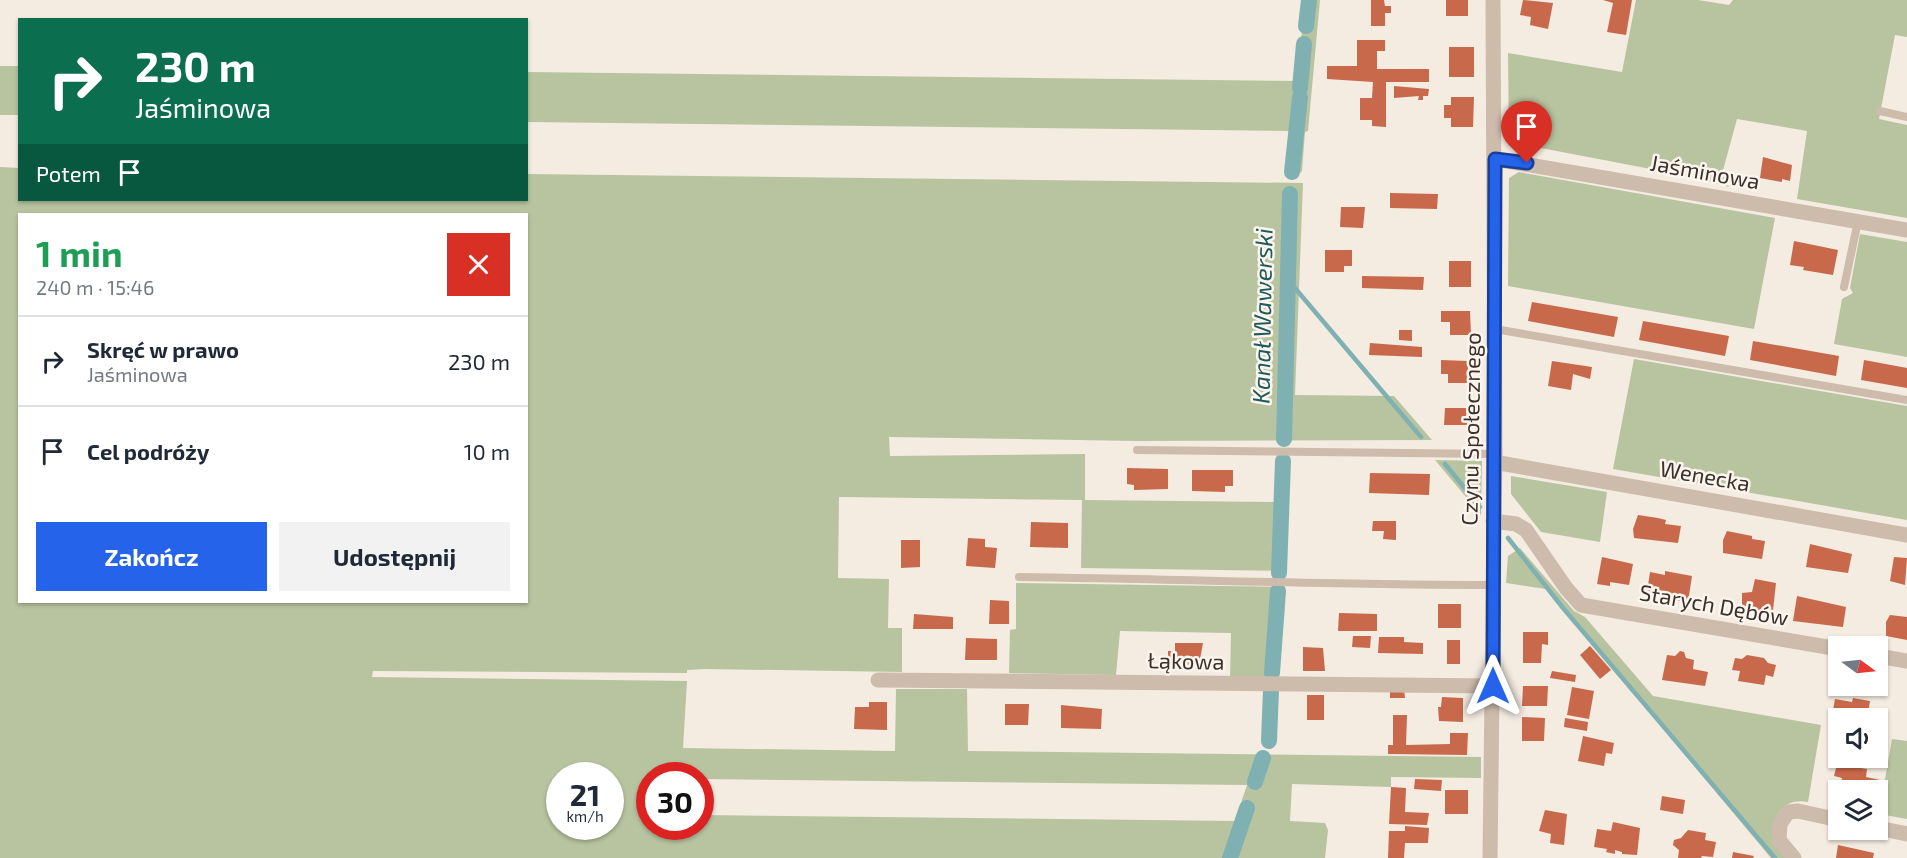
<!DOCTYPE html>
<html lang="pl">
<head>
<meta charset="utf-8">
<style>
	body { margin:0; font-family:"Exo 2",sans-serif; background:#f2f2f3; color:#1f2937; height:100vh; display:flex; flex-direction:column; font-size:22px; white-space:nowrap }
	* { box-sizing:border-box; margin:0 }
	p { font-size:20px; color:#747a83 }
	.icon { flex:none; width:33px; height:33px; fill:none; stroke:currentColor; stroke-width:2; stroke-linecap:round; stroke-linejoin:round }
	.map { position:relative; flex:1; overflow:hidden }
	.sheet { position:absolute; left:18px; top:213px; width:510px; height:390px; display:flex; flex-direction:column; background:#fff; border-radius:0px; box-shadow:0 2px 4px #0004 }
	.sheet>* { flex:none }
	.guide { position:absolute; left:18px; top:18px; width:510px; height:183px; border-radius:0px; box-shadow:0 2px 4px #0004; background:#0b6e4f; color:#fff; overflow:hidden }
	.needle { width:39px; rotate:105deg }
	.controls { position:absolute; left:1828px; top:636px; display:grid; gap:12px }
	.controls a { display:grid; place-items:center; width:60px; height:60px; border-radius:0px; background:#fff; box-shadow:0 2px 4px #0004; font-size:30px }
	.speed { position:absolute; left:546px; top:762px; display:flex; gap:12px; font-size:30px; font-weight:700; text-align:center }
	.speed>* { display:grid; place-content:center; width:78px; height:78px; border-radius:50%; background:#fff; box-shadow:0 2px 4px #0004; line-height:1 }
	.speed small { font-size:15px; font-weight:400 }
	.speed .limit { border:9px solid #d22; background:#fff; color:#111 }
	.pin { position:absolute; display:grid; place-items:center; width:51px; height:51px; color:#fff; margin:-62px -26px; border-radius:50% 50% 50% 0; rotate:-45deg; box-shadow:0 0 6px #0007 }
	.pin .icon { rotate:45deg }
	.me { position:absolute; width:66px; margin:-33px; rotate:0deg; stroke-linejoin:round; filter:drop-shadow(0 0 4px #0008) }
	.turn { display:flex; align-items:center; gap:21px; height:126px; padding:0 18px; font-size:27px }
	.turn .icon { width:78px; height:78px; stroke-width:2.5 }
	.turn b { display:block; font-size:42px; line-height:51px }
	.then { display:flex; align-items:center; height:57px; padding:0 18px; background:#0003; gap:12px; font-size:22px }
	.round { display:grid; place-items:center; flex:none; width:63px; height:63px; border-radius:0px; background:#f2f2f3 }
	.overview { display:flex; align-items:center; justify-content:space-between; height:102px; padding:0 18px }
	h1 { font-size:36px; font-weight:700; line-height:45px; color:#1e9e55 }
	.button { display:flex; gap:12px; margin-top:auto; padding:12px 18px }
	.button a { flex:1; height:69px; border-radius:0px; background:#2563eb; color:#fff; font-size:24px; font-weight:700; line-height:69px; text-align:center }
	.button a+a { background:#f2f2f3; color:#1f2937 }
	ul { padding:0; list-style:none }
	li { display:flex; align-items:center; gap:18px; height:90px; padding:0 18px; border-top:2px solid #e0e1e3 }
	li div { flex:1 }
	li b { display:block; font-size:22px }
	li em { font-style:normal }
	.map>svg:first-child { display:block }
	.green { fill:#b8c4a0; fill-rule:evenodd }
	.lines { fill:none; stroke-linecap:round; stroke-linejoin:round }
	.stream { stroke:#7fb0b2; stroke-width:4.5 }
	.canal { stroke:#7fb0b2; stroke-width:16 }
	.building { fill:#c8694b }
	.lane { stroke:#cdbbac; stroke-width:8 }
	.street { stroke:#cdbbac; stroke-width:15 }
	.route-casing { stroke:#184099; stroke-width:15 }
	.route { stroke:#2563eb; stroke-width:10 }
	.labels { text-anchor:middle; stroke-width:5; stroke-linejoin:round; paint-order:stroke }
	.street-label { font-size:22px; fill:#3b302b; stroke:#fbf5ee }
	.water-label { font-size:24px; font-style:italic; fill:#1f5a5e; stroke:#fbf5ee }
</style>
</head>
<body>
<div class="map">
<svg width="1907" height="858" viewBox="0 0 1907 858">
	<rect width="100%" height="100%" fill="#f4ebe1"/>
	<path class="green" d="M1305 0H1320L1308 131 1305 132 1302 171 1299 174 1289 171 1292 131 527 122V72L1297 81Z
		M1636 0H1698L1729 5 1733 0H1907V37L1895 35 1879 119 1907 125V218L1797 199 1807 131 1737 119 1722 174 1729 187 1682 175 1509 142 1508 53 1622 72Z
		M0 66H19V115H0Z
		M0 167 19 168 20 200H526L527 174 1303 183 1295 395 1394 396 1432 440 1137 441 889 437 890 456 1085 454V500L1276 502 1277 458H1289L1284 571 1081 568 1082 500 839 497 838 578 889 579 888 628H902V672L705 669 687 670V673L373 671 372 677 687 681 683 748 895 751 896 689H967L968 751 1481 757V778L1391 777V787L1292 784 1290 821 1325 823 1328 830 1325 858H0ZM20 214H526V602H20ZM560 776H610V826H560ZM650 776H700L701 779 1247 785 1235 821 701 815 700 826H650Z
		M1519 172 1775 218 1754 329 1508 286 1509 178Z
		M1860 234 1907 242V357L1834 344 1842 299 1853 293 1850 288Z
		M1634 359 1907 406V520L1613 469Z
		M1435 460 1482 461 1481 515Z
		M1511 476 1607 492 1600 542 1541 532 1511 494Z
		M1520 548 1574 611 1585 617 1653 696 1821 725 1808 802C1792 799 1782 805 1775 819L1789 858H1771L1546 589 1506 583 1508 556Z
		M1016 583 1283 587 1277 678 1230 679 1231 633 1120 631 1116 675 1009 673 1010 630 1016 629Z
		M1892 739 1907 741V819L1879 814Z"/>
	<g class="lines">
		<path class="stream" d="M1289 281 1421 437
			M1445 464 1480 507
			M1508 538 1563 608 1775 858"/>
		<path class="canal" d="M1306 26 1309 0
			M1300 88 1304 44
			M1292 172 1300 97
			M1284 439 1290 194
			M1279 573 1283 461
			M1272 673 1278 591
			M1269 741 1271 690
			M1255 782 1263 758
			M1230 858 1247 808"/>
	</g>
	<path class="building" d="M1371 0H1384L1385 6H1391V13H1385V26H1371Z
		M1446 0H1468V16H1446Z
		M1523 0 1553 3 1548 29 1530 25 1531 17 1520 15Z
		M1603 0H1632L1626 35 1607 32 1613 3Z
		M1357 40H1385V51H1377V69H1429V82H1386V127L1372 126V120H1360V98H1372L1373 82 1327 79V66H1357Z
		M1449 47H1474V77H1449Z
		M1394 86 1429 89 1428 96H1423V100H1418L1419 96 1394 98Z
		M1451 97H1474L1473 127H1451V118H1444V105H1451Z
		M1763 157 1792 165 1790 181 1782 179V182L1760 178Z
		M1390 193 1438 194 1437 209 1390 208Z
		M1341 207H1365L1363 228 1340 227Z
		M1794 241 1838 250 1833 275 1803 270 1804 267 1790 265Z
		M1325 250H1352V266H1344V272H1325Z
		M1449 261H1471V287H1449Z
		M1362 276 1424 277 1423 290 1362 288Z
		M1532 302 1618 317 1614 337 1528 321Z
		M1441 311H1470L1471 335H1450V322H1441Z
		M1643 321 1729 336 1725 356 1639 340Z
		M1399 330H1412V341L1399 340Z
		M1753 341 1839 356 1836 376 1750 360Z
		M1370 343 1422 347V357L1369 355Z
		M1441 360 1468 361V383H1448V374H1441Z
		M1864 360 1907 368V388L1861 380Z
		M1552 361 1592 367 1590 379 1573 374 1571 390 1548 386Z
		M1445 408H1466L1467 425H1444Z
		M1127 468 1168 469V489L1134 490V485L1127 484Z
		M1192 470H1233V486H1225V492L1192 491Z
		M1370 473 1430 474 1429 495 1369 493Z
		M1638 515 1658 518 1666 520 1665 524 1681 526 1678 543 1634 538 1633 529Z
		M1373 521H1396V540L1383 539 1384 531H1372Z
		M1031 522 1068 523V548L1030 547Z
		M1727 531 1752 536V539L1765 541 1762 559 1723 553V540Z
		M968 538 985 539V547L997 548 995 568 966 566Z
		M901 540H920V567L901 568Z
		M1810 544 1852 554 1848 573 1806 567Z
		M1602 557 1633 564 1629 585 1610 582V586L1597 584Z
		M1894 557 1907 558 1905 585 1890 581Z
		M1665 571 1692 576 1688 602 1661 598 1662 594 1647 592 1650 572 1665 575Z
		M1755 579 1776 583 1773 610 1765 609 1763 616 1754 614 1755 610 1742 608V593L1752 592Z
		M1797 596 1846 607 1843 627 1793 621Z
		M990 600 1009 601V624H989Z
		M1438 604H1461V628H1438Z
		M1339 613 1377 614V631H1338Z
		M914 614 953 617V629H913Z
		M1890 615 1907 617V640L1886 636V622Z
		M1523 632H1548V645L1542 644 1541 663H1523Z
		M1353 636H1371L1370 648 1352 647Z
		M1379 637H1404V642L1423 643V654L1378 653Z
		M966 638 997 639V660H965Z
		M1447 640H1460V664H1447Z
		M1175 643H1203L1199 665 1168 664V651H1175Z
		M1590 646 1611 670 1600 679 1580 655Z
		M1303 647 1323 648 1325 671H1303Z
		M1680 651 1684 652 1686 658 1694 660 1693 669 1708 672 1705 686 1662 680 1667 655 1675 656Z
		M1747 655 1764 658 1768 663 1776 665 1773 677 1766 675 1764 685 1738 681 1740 671 1732 670 1735 658 1742 659Z
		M1552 671 1576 675 1575 682 1550 678Z
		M1523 686H1548L1547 706H1522Z
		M1572 687 1594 691 1589 719 1567 715Z
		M1390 689H1404L1405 698H1390Z
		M1307 695H1324V720H1307Z
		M1442 697 1463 698V722L1439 721 1438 707H1441Z
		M1853 698 1870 701 1869 708 1877 709 1875 718 1832 716 1835 699 1852 702Z
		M869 702H887V730L854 729 855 707H869Z
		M1005 704H1029L1028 725H1005Z
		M1061 705 1102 709 1101 729 1061 728Z
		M1393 715H1407L1406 745 1450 744V733H1468L1467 755 1388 754V745H1393Z
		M1522 717 1545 718 1544 741H1522Z
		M1565 718 1588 722 1587 731 1564 727Z
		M1583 736 1614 743 1612 754 1606 753 1604 766 1578 761Z
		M1837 764 1867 769 1866 777 1880 780 1878 790H1840L1842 778 1834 776Z
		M1415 779 1442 780 1441 791 1414 789Z
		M1391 787 1406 788 1405 812 1429 813 1427 825 1389 824Z
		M1445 790H1468V814H1445Z
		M1662 796 1685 800 1683 814 1660 810Z
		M1545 810 1567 814 1564 845 1550 843 1551 834 1539 831Z
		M1613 822 1640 828 1637 855 1622 854V852L1615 850V854L1606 852 1607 849 1594 847 1597 829 1611 831Z
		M1405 826 1429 828 1428 843H1405L1404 858H1388L1389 831H1405Z
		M1688 830 1706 833 1705 840 1716 842 1713 857 1702 856 1701 858H1678L1679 850 1673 845 1674 840 1681 838Z
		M1838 845 1874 853 1873 858H1836Z
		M1733 852 1754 856 1753 858H1732Z"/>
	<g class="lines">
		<path class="lane" d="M1880 111 1907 117
			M1844 287 1858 221
			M1495 329 1907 400
			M1137 450 1495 454
			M1019 577C1177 579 1334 585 1492 585"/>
		<path class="street" d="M1495 159 1907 230
			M1494 462 1907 535
			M1493 521 1516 524 1526 530 1566 588 1581 605 1839 649
			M1878 656 1907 661
			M878 680 1493 686
			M1878 828 1907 834
			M1490 858 1495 454 1493 0
			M1794 858 1779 840 1780 824 1788 812 1798 811 1839 820"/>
	</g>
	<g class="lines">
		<defs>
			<path id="route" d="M1493 686 1495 159 1527 163"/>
		</defs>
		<use href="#route" class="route-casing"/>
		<use href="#route" class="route"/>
	</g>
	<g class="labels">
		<g class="street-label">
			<text transform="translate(1705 172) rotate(10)" y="8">Jaśminowa</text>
			<text transform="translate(1471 429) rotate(-89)" y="8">Czynu Społecznego</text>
			<text transform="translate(1705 476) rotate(10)" y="8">Wenecka</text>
			<text transform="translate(1714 605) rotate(10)" y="8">Starych Dębów</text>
			<text transform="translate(1186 661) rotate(1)" y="8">Łąkowa</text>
		</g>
		<g class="water-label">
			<text transform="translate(1263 316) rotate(-89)" y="8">Kanał Wawerski</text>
		</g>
	</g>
</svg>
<div class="controls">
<a><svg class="needle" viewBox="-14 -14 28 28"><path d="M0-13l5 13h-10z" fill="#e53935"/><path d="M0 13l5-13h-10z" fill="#747a83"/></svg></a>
<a><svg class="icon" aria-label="sound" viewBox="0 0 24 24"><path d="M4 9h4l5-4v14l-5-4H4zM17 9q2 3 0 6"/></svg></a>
<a><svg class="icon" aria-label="layers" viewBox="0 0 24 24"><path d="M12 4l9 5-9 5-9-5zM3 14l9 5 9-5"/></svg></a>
</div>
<div class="speed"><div>21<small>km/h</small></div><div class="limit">30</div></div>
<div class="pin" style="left:1527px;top:163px;background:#d93025"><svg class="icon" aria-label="arrive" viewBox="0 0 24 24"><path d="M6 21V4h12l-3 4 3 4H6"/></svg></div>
<svg class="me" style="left:1493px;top:686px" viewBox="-20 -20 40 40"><path d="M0-17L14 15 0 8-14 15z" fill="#2563eb" stroke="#fff" stroke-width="4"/></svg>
<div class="guide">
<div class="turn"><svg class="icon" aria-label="right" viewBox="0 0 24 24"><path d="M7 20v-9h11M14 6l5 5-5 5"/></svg><div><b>230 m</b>Jaśminowa</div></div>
<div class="then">Potem<svg class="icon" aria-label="arrive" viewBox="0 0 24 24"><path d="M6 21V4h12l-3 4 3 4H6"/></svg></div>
</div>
<section class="sheet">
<div class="overview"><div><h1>1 min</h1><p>240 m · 15:46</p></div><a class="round" style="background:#d93025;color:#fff"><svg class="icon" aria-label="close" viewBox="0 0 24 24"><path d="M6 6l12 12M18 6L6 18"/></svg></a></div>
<ul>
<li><svg class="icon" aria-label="right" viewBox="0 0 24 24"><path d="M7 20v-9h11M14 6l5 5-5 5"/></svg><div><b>Skręć w prawo</b><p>Jaśminowa</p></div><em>230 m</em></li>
<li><svg class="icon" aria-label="arrive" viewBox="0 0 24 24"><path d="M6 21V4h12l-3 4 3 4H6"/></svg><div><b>Cel podróży</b></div><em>10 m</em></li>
</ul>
<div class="button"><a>Zakończ</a><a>Udostępnij</a></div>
</section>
</div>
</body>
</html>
